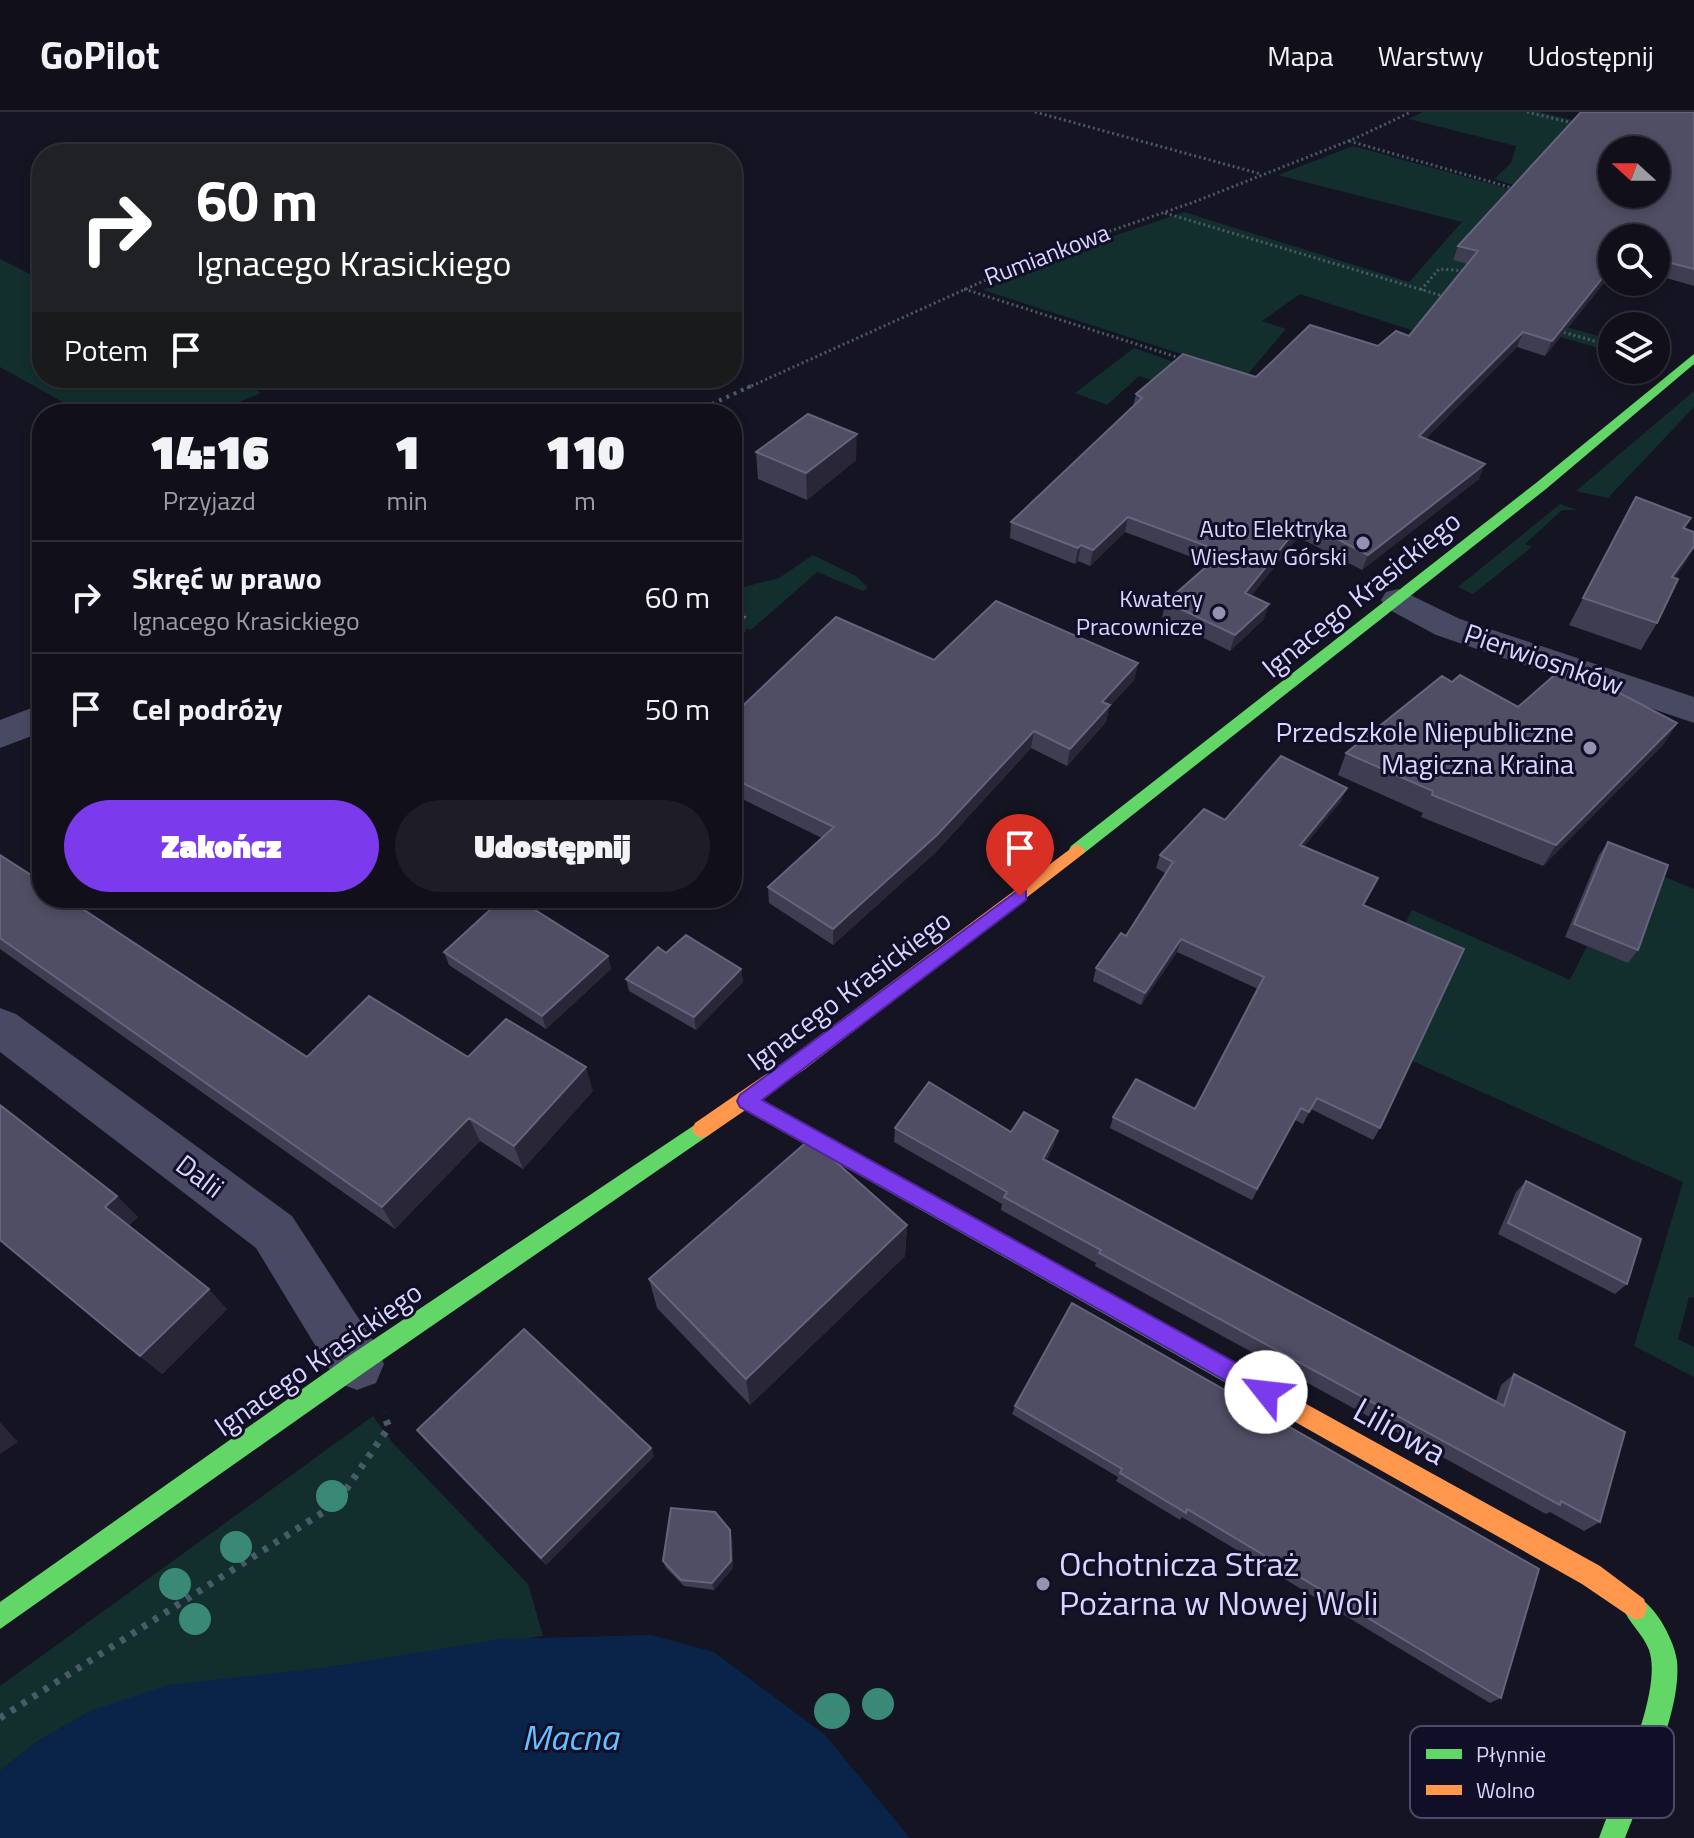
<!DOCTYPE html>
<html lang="pl">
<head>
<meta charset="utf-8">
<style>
	body { margin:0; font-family:"Titillium Web",sans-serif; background:#1e1d27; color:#f1f3f6; height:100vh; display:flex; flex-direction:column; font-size:30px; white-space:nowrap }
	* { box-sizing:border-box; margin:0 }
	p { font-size:26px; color:#9c9ca2 }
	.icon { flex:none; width:44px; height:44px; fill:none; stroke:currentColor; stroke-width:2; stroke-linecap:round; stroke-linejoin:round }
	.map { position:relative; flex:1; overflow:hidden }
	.details { position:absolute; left:32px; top:292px; width:710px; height:504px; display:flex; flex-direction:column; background:#100f1a; border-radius:32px; box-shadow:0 4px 12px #0003,0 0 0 2px #302f39 }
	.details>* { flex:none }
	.hud { position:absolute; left:32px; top:32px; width:710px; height:244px; border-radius:32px; box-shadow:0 4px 12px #0003,0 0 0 2px #302f39; background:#202124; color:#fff; overflow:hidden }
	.needle { width:52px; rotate:291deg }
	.tools { position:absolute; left:1598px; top:24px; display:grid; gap:16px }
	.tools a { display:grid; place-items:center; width:72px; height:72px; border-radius:50%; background:#100f1a; box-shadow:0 4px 12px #0003,0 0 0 2px #302f39; font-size:40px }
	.pin { position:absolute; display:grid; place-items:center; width:68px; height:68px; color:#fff; margin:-82px -34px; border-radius:50% 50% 50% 0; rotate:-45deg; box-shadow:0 0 8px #0007 }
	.pin .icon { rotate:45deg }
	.me { position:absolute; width:88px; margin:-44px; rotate:299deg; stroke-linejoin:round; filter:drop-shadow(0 0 6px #0008) }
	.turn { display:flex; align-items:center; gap:28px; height:168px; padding:0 32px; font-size:36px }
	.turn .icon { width:104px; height:104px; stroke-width:2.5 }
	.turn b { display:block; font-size:56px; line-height:68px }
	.then { display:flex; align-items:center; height:76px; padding:0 32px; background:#0003; gap:16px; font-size:30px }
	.eta { display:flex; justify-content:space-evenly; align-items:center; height:136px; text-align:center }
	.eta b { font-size:48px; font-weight:800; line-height:56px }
	.primary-button { display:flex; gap:16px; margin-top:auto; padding:16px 32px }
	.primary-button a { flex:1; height:92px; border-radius:48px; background:#7c3aed; color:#fff; font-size:32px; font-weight:800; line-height:92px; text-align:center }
	.primary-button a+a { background:#1e1d27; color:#f1f3f6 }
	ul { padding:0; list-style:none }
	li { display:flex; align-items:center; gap:24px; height:112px; padding:0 32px; border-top:2px solid #302f39 }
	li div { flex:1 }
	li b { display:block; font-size:30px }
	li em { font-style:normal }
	header { display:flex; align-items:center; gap:48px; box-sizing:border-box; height:112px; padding:0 40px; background:#100f1a; border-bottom:2px solid #302f39 }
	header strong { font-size:38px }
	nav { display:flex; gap:44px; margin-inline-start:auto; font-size:28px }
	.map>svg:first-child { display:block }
	.green { fill:#122f2d }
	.water { fill:#0a2449 }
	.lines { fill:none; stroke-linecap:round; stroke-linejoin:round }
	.path-far2 { stroke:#495b69; stroke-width:3; stroke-dasharray:2 3; stroke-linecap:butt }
	.path-far1 { stroke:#495b69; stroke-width:4; stroke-dasharray:3 5; stroke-linecap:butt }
	.path { stroke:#495b69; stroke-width:7; stroke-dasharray:5 8; stroke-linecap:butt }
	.street { fill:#484963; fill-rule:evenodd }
	.fast { fill:#63d668; fill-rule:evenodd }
	.slow { fill:#ff974d; fill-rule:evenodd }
	.tree { fill:#3a8876 }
	.wall { fill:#3f3d52 }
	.shaded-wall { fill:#282637 }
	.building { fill:#504e65; stroke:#65637d; stroke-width:2; fill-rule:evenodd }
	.route { fill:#7c3aed; stroke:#51269a; stroke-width:2 }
	.poi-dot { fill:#9492b2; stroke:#110e28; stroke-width:3 }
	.labels { text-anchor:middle; stroke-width:6; stroke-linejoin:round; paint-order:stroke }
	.far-street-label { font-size:24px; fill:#d8d6ff; stroke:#110e28 }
	.far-poi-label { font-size:24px; fill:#d8d6ff; stroke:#110e28; text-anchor:end }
	.street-label { font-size:28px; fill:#d8d6ff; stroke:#110e28 }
	.poi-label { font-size:28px; fill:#d8d6ff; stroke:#110e28; text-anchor:end }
	.near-street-label { font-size:34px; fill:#d8d6ff; stroke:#110e28 }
	.near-poi-label { font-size:34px; fill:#d8d6ff; stroke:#110e28; text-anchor:start }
	.near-water-label { font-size:36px; font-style:italic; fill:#64c1ff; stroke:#110e28 }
	.key { fill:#110e28; stroke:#4d4a68; stroke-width:2 }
	.key-label { font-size:22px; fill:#d8d6ff }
</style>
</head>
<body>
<header>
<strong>GoPilot</strong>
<nav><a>Mapa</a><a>Warstwy</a><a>Udostępnij</a></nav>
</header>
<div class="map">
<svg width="1694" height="1726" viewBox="0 0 1694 1726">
	<rect width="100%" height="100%" fill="#151422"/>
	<path class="green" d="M1423 0H1540L1646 26 1602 22 1520 75 1494 67 1511 51 1516 34 1409 7Z
		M1353 34 1517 79 1453 148 1473 154 1450 182 1612 228V240L1455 194 1414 219 1300 182 1262 209 1286 217 1247 263 983 178 1061 142 1184 100 1409 170 1462 110 1278 63Z
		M0 147 42 168V266H233L261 281 209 302H84L0 255Z
		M1134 236 1182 253 1162 272 1139 264 1107 293 1075 281Z
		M1694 279V295L1608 386 1576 379Z
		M1560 392 1577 398H1562L1525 432 1532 435 1473 482 1458 475Z
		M813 443 856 464 868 476 863 479 817 460 751 518 732 512V478L779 466Z
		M1660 763 1694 777V1186L1689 1185 1678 1227 1694 1235V1265L1634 1234 1683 1070 1410 948 1398 825 1412 798 1570 868 1587 834 1628 851Z
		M373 1304 392 1330 528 1472 543 1524 329 1555 92 1598 35 1631 0 1659V1574Z"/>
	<path class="water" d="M651 1523 714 1540 825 1623 910 1726H0V1659L35 1631 92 1598 167 1573 329 1555 501 1527Z"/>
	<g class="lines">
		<path class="path-far2" d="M1035 0 1261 62
			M1527 0 1577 12
			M1349 29 1516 77
			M1165 101 1446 185
			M964 177 1183 247
			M1421 178 1439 157 1469 159
			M1559 219 1612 234
			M747 276 1041 143 1194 90 1356 26 1411 0"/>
		<path class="path-far1" d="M690 302 751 274"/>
		<path class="path" d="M0 1606 336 1392 389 1315 383 1301"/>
		<path class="street" d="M1398 477 1460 507 1694 585V611L1436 523 1386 496 1381 488 1386 480Z
			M42 592V620L0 636V608Z
			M0 896 16 902 292 1104 376 1233 384 1252 376 1271 357 1278 338 1271 256 1136 0 940Z"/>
		<path class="fast" d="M1694 242V252L1546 377 1083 742H1071L1069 738 1071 734 1536 371Z
			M746 981 1276 1274 1279 1282 1276 1290 1268 1293 1260 1290 739 995 736 989 739 983Z
			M702 1008 709 1011 712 1017 709 1023 365 1260 0 1517V1490L349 1244Z
			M1635 1484C1647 1489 1654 1499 1661 1509 1668 1521 1675 1535 1677 1549 1682 1600 1643 1678 1625 1726H1599C1614 1683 1664 1580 1649 1538 1643 1522 1629 1511 1623 1496L1626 1487Z"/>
		<path class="slow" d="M1077 732 1085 738 1083 742 805 957 709 1023 702 1026 695 1023 692 1017 695 1011 791 945Z
			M1268 1271 1600 1454 1644 1487 1647 1496 1644 1505 1635 1508 1582 1472 1260 1290 1257 1282 1260 1274Z"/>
	</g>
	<g class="tree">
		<circle cx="332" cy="1384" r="16"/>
		<circle cx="236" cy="1435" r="16"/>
		<circle cx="175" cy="1472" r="16"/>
		<circle cx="195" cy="1507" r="16"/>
		<circle cx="878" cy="1592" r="16"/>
		<circle cx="832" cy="1599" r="18"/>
	</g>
	<path class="wall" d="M1694 0V174L1656 163V126H1612V161L1545 244 1517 235 1426 326 1479 367 1362 458 1298 425 1251 484 1264 507 1230 539 1162 505 1166 490 1210 452 1125 420 1090 454 1078 449 1075 452 1010 426 1011 410 1133 295 1136 282 1256 265 1378 234 1409 224 1467 152 1453 148 1458 134Z
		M756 340 856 348 807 388 758 367Z
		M1636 385 1691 406 1685 417 1694 420V436L1674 466 1657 511 1641 538 1569 513Z
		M1138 551 1134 568 1109 595 1106 610 1067 654 1031 636 936 740 833 833 769 791 768 775 822 726 732 682V604Z
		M1452 570 1518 595 1677 611 1663 633 1543 754 1421 705 1423 701 1338 663 1346 641Z
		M1341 689 1304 734 1364 793 1380 1016 1373 1028 1311 997 1303 1012 1295 1008 1252 1088 1110 1016 1113 1005 1195 997 1258 877 1177 840 1141 893 1093 869 1096 856 1126 824 1165 761 1156 756 1160 743 1225 708Z
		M1608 730 1638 838 1628 851 1565 825 1599 743Z
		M0 743 307 945H468L593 979 523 1057 480 1029 395 1117 0 837Z
		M444 840 608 844 611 857 546 917 449 853Z
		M666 841 741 857 743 870 696 918 629 879 626 867Z
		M0 993 138 1105 128 1114 227 1197 162 1262 0 1128Z
		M895 1016 1011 1020 1054 1033 1046 1049 1496 1289 1501 1273 1514 1262 1600 1410 1584 1419 1550 1400 1546 1402 1095 1154 1096 1151 1001 1098 1002 1092 894 1030Z
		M1526 1069 1627 1172 1615 1182 1498 1122 1516 1080Z
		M907 1113 905 1144 750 1293 657 1196 649 1167Z
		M1072 1191 1501 1586 1490 1591 1182 1405 1180 1408 1116 1369 1118 1365 1012 1302 1015 1294Z
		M417 1318 651 1336 654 1344 546 1453 424 1327Z
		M732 1426 733 1456 714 1478 684 1474 666 1456 663 1449Z"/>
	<path class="shaded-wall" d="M1612 154V161L1545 244 1552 229Z
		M1523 220 1517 235 1414 339 1419 324Z
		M857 322 856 348 807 388 806 361Z
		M1485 352 1479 367 1362 458 1368 443Z
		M1128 405 1125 420 1090 454 1093 438Z
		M1303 409 1298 425 1241 497 1245 481Z
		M1081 433 1078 449 1075 452 1078 436Z
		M1694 434 1686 450 1656 492 1672 465Z
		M1269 492 1264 507 1230 539 1235 523Z
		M745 505 746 519 732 530V516Z
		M1138 551 1134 568 1109 595 1106 610 1067 654 1070 637 1102 590Z
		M1677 611 1663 633 1543 754 1556 733Z
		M1034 619 1031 636 936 740 833 833V817Z
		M1347 676 1341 689 1295 746 1300 733Z
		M1181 827 1177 840 1141 893 1145 881Z
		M608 844 611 857 546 917 542 904Z
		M741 857 743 870 696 918 694 905Z
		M586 955 593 979 523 1057 514 1034Z
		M469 1006 480 1029 395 1117 382 1095Z
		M1058 1019 1054 1033 1039 1061 1043 1047Z
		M117 1084 138 1105 125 1116 105 1095Z
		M907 1113 905 1144 750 1293 746 1267Z
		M209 1177 227 1197 162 1262 140 1244Z
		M0 1310 18 1330 0 1342Z
		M651 1336 654 1344 546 1453 541 1446Z
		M730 1418 732 1426 733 1456 714 1478 712 1471Z"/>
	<path class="building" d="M1581 0H1694V157L1656 147V126H1612V154L1552 229 1523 220 1419 324 1485 352 1368 443 1303 409 1245 481 1269 492 1235 523 1166 490 1223 440 1128 405 1093 438 1081 433 1078 436 1011 410 1142 286 1136 282 1183 242 1256 265 1310 213 1378 234 1396 219 1409 224 1478 139 1458 134ZM1612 38H1656V82H1612Z
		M808 302 857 322 806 361 756 340Z
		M1636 385 1691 406 1683 416 1694 420V434L1672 465 1678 467 1657 511 1583 486Z
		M996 489 1138 551 1102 590 1110 593 1070 637 1034 619 937 723 833 817 768 775 834 715 732 666V604L836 505 934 548Z
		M732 499 745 505 732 516Z
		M1566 553 1677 611 1556 733 1432 683 1433 679 1346 641 1442 564 1452 570 1460 563 1518 595Z
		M1281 644 1347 676 1300 733 1378 766 1363 793 1464 837 1380 1016 1317 986 1309 1000 1301 996 1257 1077 1113 1005 1136 967 1195 997 1264 865 1181 827 1145 881 1096 856 1121 821 1126 824 1173 750 1160 743 1204 697 1225 708Z
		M1608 730 1668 753 1638 838 1574 812Z
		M0 743 42 770V786H66L307 945 369 884 468 945 506 907 586 955 514 1034 469 1006 382 1095 0 826Z
		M503 786H516L608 844 542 904 444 840Z
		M686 823 741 857 694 905 626 867 658 835 666 841Z
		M929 970 1011 1020 1024 1000 1058 1019 1043 1047 1504 1294 1514 1262 1625 1320 1600 1410 1561 1389 1560 1393 1099 1141 1101 1138 1004 1085 1007 1080 895 1016Z
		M0 993 117 1084 105 1095 209 1177 140 1244 0 1128Z
		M810 1027 907 1113 746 1267 649 1167Z
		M1526 1069 1641 1127 1627 1172 1508 1111Z
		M1072 1191 1539 1457 1501 1586 1187 1397 1186 1401 1120 1361 1122 1357 1015 1294Z
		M524 1217 651 1336 541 1446 417 1318Z
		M671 1396 715 1400 730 1418 731 1449 712 1471 681 1468 663 1449Z"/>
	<path class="route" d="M1020 777 1026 779V788L762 988 1274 1272 1277 1280 1274 1287 1266 1291 1258 1287 740 995 737 989 740 983Z"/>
	<g class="poi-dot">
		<circle cx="1363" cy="431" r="8"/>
		<circle cx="1219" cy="501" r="8"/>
		<circle cx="1590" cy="636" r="8"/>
		<circle cx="1043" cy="1472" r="8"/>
	</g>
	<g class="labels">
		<g class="far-street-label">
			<text transform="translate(1047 143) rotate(-21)" y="8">Rumiankowa</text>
		</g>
		<g class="far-poi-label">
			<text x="1347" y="425">Auto Elektryka<tspan x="1347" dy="28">Wiesław Górski</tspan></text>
			<text x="1203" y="495">Kwatery<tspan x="1203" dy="28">Pracownicze</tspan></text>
		</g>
		<g class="street-label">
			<text transform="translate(1361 482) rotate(-39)" y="10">Ignacego Krasickiego</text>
			<text transform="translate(1544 547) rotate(19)" y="10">Pierwiosnków</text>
			<text transform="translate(849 878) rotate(-37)" y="10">Ignacego Krasickiego</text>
			<text transform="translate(200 1064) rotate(37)" y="10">Dalii</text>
			<text transform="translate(318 1247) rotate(-35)" y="10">Ignacego Krasickiego</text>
		</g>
		<g class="poi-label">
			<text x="1574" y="630">Przedszkole Niepubliczne<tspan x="1574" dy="32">Magiczna Kraina</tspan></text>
		</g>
		<g class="near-street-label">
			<text transform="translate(1400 1319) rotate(29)" y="12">Liliowa</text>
		</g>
		<g class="near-poi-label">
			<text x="1059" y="1464">Ochotnicza Straż<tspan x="1059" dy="39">Pożarna w Nowej Woli</tspan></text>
		</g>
		<g class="near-water-label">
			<text x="570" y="1638">Macna</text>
		</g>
	</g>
	<rect x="1410" y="1614" width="264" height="92" rx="12" class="key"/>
	<rect x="1426" y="1637" width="36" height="10" fill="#63d668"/>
	<rect x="1426" y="1673" width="36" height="10" fill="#ff974d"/>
	<g class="key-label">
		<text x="1476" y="1650">Płynnie</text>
		<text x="1476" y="1686">Wolno</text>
	</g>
</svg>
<div class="tools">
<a><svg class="needle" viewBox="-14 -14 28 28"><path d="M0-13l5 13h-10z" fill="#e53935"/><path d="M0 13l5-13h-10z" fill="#9c9ca2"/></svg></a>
<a><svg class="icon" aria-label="search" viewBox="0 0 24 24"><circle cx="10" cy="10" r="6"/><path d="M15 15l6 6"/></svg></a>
<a><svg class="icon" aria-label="layers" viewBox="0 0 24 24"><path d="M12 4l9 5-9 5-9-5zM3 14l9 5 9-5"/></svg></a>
</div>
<div class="pin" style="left:1020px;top:784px;background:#d93025"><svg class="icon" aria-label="arrive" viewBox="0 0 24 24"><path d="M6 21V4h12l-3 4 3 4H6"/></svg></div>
<svg class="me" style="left:1266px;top:1280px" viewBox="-20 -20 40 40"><circle r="19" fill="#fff"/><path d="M0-13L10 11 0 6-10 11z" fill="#7c3aed"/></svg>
<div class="hud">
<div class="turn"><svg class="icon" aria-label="right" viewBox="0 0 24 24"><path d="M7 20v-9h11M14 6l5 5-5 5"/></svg><div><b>60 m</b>Ignacego Krasickiego</div></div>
<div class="then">Potem<svg class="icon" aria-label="arrive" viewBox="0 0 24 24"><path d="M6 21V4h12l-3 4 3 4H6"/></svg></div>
</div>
<section class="details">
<div class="eta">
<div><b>14:16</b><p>Przyjazd</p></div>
<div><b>1</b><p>min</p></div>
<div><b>110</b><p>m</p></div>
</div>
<ul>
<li><svg class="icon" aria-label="right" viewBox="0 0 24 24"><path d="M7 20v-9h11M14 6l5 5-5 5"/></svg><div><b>Skręć w prawo</b><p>Ignacego Krasickiego</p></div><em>60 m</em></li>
<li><svg class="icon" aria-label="arrive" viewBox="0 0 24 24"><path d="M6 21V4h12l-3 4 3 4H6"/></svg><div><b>Cel podróży</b></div><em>50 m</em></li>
</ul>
<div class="primary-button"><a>Zakończ</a><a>Udostępnij</a></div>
</section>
</div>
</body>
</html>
